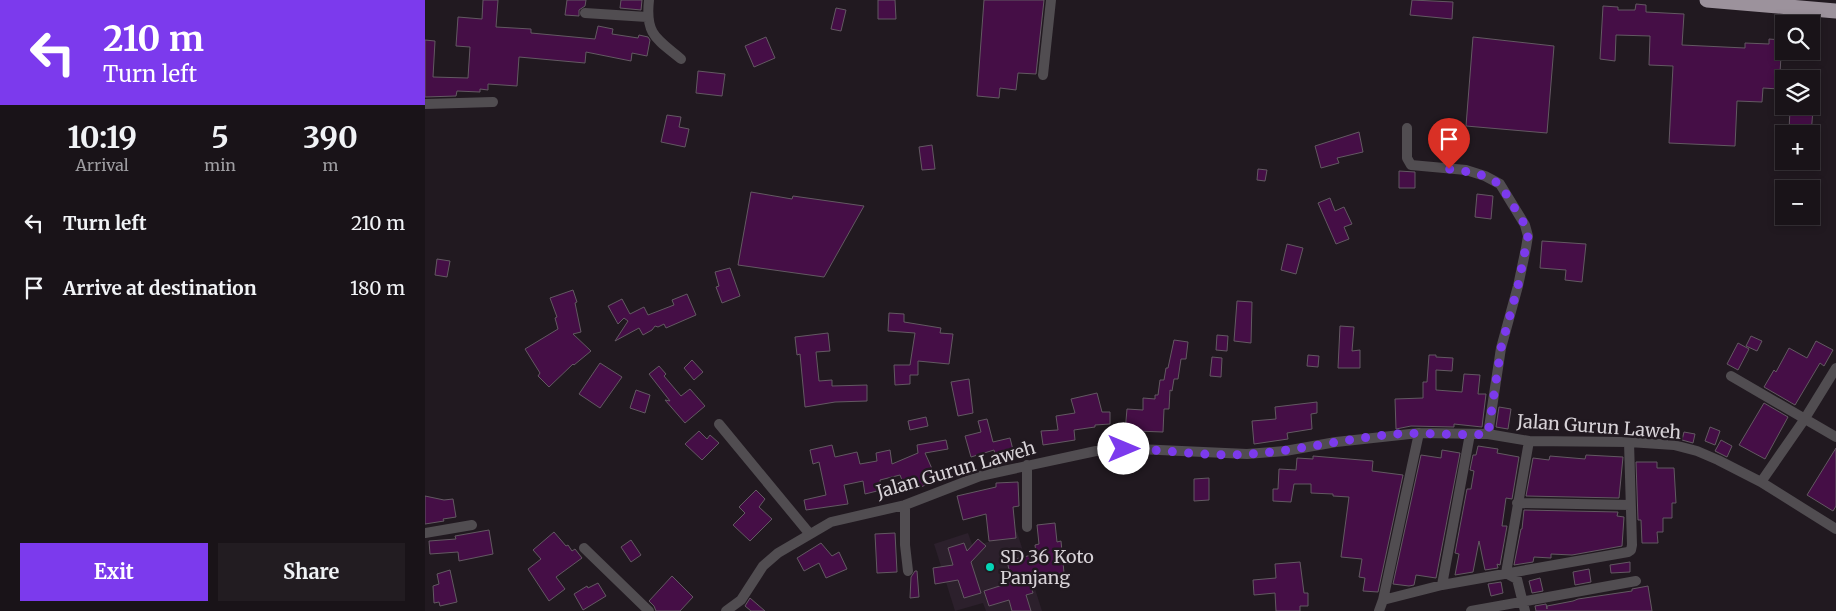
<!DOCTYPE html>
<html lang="en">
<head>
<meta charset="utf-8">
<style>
	body { margin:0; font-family:Merriweather,serif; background:#221c21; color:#f1f3f6; height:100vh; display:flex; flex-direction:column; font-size:19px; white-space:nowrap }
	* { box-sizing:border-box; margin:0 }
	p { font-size:16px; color:#9f9ea2 }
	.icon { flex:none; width:28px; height:28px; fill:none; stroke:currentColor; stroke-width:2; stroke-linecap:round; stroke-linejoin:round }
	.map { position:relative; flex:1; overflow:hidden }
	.sheet { display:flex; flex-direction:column; background:#191318; width:425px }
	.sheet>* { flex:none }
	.guide { background:#7c3aed; color:#fff; overflow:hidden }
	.tools { position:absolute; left:1350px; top:15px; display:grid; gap:10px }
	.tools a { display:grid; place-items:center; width:45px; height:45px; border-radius:0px; background:#191318; box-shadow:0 2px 8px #0003,0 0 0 1px #373237; font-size:25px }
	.pin { position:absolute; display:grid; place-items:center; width:42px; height:42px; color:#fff; margin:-51px -21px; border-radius:50% 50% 50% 0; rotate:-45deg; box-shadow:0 0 5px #0007 }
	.pin .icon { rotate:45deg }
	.me { position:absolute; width:55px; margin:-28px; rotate:90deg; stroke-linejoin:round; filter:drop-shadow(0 0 4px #0008) }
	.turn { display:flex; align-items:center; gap:18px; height:105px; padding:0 20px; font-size:22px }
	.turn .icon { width:65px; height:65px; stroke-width:2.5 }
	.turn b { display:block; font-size:35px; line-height:42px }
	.eta { display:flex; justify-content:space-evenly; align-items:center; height:85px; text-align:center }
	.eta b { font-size:30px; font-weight:700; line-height:35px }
	.primary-button { display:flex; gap:10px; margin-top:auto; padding:10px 20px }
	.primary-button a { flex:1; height:58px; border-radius:0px; background:#7c3aed; color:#fff; font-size:20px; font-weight:700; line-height:58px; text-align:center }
	.primary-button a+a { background:#221c21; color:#f1f3f6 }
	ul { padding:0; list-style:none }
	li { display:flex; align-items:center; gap:15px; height:65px; padding:0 20px }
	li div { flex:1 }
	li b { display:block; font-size:19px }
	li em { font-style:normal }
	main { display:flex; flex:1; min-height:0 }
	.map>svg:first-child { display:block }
	.built { fill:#2c202c; fill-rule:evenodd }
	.building { fill:#450e46; stroke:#635962 }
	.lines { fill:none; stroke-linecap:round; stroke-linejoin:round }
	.street { stroke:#514d51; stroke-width:10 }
	.highway { stroke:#9c929c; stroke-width:15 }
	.route { stroke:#7c3aed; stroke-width:9; stroke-dasharray:0 16.2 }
	.poi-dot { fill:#05d5b6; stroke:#211920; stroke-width:2 }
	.labels { text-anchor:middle; stroke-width:5; stroke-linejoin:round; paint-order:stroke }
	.street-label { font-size:18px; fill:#d7d2d7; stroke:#211920 }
	.poi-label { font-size:18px; fill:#d7d2d7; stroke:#211920; text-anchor:start }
</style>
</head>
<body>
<main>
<section class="sheet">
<div class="guide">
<div class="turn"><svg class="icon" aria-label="left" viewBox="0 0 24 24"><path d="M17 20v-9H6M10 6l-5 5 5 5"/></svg><div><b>210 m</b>Turn left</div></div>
</div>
<div class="eta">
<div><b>10:19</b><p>Arrival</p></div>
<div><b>5</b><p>min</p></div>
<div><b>390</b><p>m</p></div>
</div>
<ul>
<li><svg class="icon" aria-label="left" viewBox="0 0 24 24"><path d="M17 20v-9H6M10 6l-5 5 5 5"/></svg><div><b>Turn left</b></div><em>210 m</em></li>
<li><svg class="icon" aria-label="arrive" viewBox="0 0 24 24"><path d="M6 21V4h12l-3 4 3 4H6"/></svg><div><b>Arrive at destination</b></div><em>180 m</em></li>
</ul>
<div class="primary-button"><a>Exit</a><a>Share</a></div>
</section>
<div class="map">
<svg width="1411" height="611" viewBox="0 0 1411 611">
	<rect width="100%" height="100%" fill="#211920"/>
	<path class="built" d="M592 532 617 611H603L601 595 608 592 603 577 559 591 564 606 584 600 587 611H561L558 603 530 611 509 544 543 533 548 547ZM539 543 556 592 540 598 523 549Z"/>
	<path class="building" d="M58 0H73L71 27 106 29V33L170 39 173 26 188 29 187 34 213 38 214 35 223 37 225 40 222 56 207 53 206 61 161 52 160 63 94 57 92 86 63 84V90L55 89V92L32 91 31 96 0 97V40L10 41 8 77 43 78 45 47 31 46 33 17 57 19Z
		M142 0H161L160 6 154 10V16L140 15Z
		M196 0H217L216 10 195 8Z
		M453 0H470L471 19H453Z
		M559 0H619L611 74 593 73 591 90 575 88 574 98 552 96Z
		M987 0 1028 2 1027 19 985 15Z
		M1211 4 1221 5V12L1259 14 1257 45 1320 48V43L1344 44V39L1357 40 1354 89 1338 88 1337 102 1312 101 1310 146 1244 143 1248 66 1224 65 1225 36 1191 35 1190 61 1175 59 1178 6 1193 7V10H1210Z
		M411 8 421 10 416 31 406 29Z
		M341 37 350 58 329 67 320 46Z
		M1048 37 1129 46 1122 133 1041 126Z
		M273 71 300 74 297 96 271 93Z
		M1365 109 1388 110 1386 134 1364 131Z
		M242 115 256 117 254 127 264 129 260 147 236 142Z
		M934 132 938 152 912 158 914 163 896 168 890 146Z
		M507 145 510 169 497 170 494 147Z
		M833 169 842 170 840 181 832 180Z
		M974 171 990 172V188H974Z
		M326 192 367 199 368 196 439 206 399 277 313 265Z
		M1052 194 1068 196 1066 219 1050 217Z
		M905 198 910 211 919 207 927 224 919 227 924 239 911 244 893 203Z
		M1117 241 1161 244 1157 282 1140 280 1141 270 1115 268Z
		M862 244 878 248 871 274 856 270Z
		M12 259 25 261 22 277 10 275Z
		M305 268 315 296 297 303 291 287 294 286 290 272Z
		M148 290 152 302 150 303 156 332 148 334 166 351 149 365 148 364 124 387 113 376 115 373 100 349 133 329 130 318 132 317 125 298Z
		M262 294 271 315 241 328 239 324 233 327 230 326 227 330 218 335 214 328 190 341 203 321 199 318 193 324 183 306 197 299 205 314 219 307 223 315 249 305 247 300Z
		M812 301 827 302 826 343 809 341Z
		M464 313 479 314V322L516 328 515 333 528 334 524 364 493 361V375H485V384L470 385 469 365H485L490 333 463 331Z
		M915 326 929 327 927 351 935 350V368H913Z
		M403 333 405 351 391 352 394 381 407 380V386L442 385V401L410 402 380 407 375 354 372 355 370 337Z
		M792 335 803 336 802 351 791 350Z
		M1326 336 1337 341 1332 351 1321 346Z
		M749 340 763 342 761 359H756L753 379H749L747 391 745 390 744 409H739L738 432 711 431V433L700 432 702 409 718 410V398L730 399V395H733L735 380H739L741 368H743Z
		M1391 341 1408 350 1399 366 1395 363 1370 405 1339 387 1349 370 1351 372 1364 348 1382 358Z
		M1313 343 1324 349 1313 370 1302 364Z
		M883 355 894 356 893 367 882 366Z
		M1004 355H1011V357L1028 358 1027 371 1011 370V390L1037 392 1039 374 1055 375 1053 394H1061L1057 427 1029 424V427L986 426 971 429 970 399 998 398V382H1002Z
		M787 357 797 358 796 377 785 376Z
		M267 360 278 372 269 380 259 368Z
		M175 363 197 377 175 408 154 394Z
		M234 366 241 374 239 376 256 396 265 389 280 406 260 423 240 400 245 401 224 374Z
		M544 379 548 413 533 416 526 382Z
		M211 390 225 395 220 413 205 408Z
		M672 393 677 412H685V424L670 425V427L649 430 650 440 618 445 616 431 633 430 631 416 650 413 646 399Z
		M892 402V413L886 414 887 429 862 433 863 439 829 444 827 421 851 419 850 407Z
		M1339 403 1363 417 1340 459 1314 445Z
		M1074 407 1086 409 1083 429 1071 427Z
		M501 417 503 426 485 430 483 421Z
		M562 419 568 442 585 438 589 454 571 458 569 450 546 457 540 436 556 432 553 421Z
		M1285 427 1295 431 1290 445 1280 441Z
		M274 431 282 439 285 435 294 443 277 460 260 444Z
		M1259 432 1270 434 1268 443 1257 440Z
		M521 440 523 449 500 453 512 480 496 487 495 485 481 490 475 475 455 480 456 490 440 494 438 481 419 485 423 504 381 510 379 500 401 495 394 462 388 464 385 450 407 445 410 457 432 452 435 464 452 461 451 453 465 450 467 464 493 453 492 445Z
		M1296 440 1307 446 1302 457 1290 451Z
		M1053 446 1073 449 1072 453 1094 457 1087 499 1081 498 1077 526H1082L1075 565 1072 564 1073 568 1060 570 1054 541 1048 572 1030 575 1034 554 1030 553 1042 489H1046L1049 471 1045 470 1048 455H1051Z
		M1411 448V506L1408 511 1382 495Z
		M1017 450 1035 453 1011 578 991 575 989 585 984 586 968 584 996 455 1016 458Z
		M1161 455 1198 457 1194 498 1101 496 1108 458 1124 460 1125 456 1160 459Z
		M888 456 948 461 947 471 978 475 953 592 938 591 940 578 934 577 937 559 916 557 924 497 908 496V494L886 493V484H869L866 502 848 501V489H853L854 469 871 470 872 458 888 459Z
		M1211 462H1232V468H1249L1251 503H1247V518H1238V532H1232L1233 543H1217L1216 520H1213Z
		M784 478V500L769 501V479Z
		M593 482 594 506 588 507 591 538 564 541 561 514 538 520 532 496 571 487V483Z
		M331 490 340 499 334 507 347 519 325 541 308 525 320 513 314 507Z
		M0 496 19 500 28 499 31 517 18 519 19 521 0 524Z
		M1099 510 1193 512 1192 516 1199 517 1197 546 1147 555 1126 554V558L1109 557 1108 562 1089 565 1096 529H1097Z
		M630 523 632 542 636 541 639 573 603 576 608 593 601 595 606 611H587L584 600 564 606 559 591 587 582 582 561 611 554 610 545 614 544 612 525Z
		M64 530 68 554 34 561 33 552 5 554 4 541 31 539 30 536Z
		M129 532 141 546 143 545 147 551 150 549 157 558 131 577 140 589 124 601 103 569 116 559 108 550Z
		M470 533 472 572 452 573 450 534Z
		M553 539 561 546 546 562 556 593 539 598 533 580 510 584 508 568 528 565 523 548 539 543 542 551Z
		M206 540 216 555 206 562 196 547Z
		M396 543 407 556 414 552 422 569 401 578 394 563 379 571 372 558Z
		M875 562 879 593H883V606H875V611H851L850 593 829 595 828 580 851 578 850 564Z
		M1205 562V572L1186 573 1185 565Z
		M1164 569 1166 582 1150 585 1148 572Z
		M25 570 32 602 15 606 14 602 9 603 8 586 14 584 12 574Z
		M490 571H492L494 597 485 598 486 577Z
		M247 576 268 597 255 611H231L229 606 224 601Z
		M1115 578 1118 591 1107 593 1104 581Z
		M1076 582 1078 593 1066 596 1063 584Z
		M173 583 181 596 158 610 149 594 162 586 163 588Z
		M1223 586 1227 611H1111L1110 606 1121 604 1122 609V606L1148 601 1153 599 1207 591V589Z
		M325 598 340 611H326L320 606Z"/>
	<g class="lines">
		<path class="street" d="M224 0C220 35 232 39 256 59
			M160 13 222 17
			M618 75 626 0
			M0 104 68 102
			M982 128V158L986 165 1041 170 1060 176 1075 184 1100 225 1103 236 1101 248 1093 286 1076 348 1063 434
			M1306 376 1411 437
			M294 424 384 533
			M1336 482 1379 420 1411 368
			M1092 503 1205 505
			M480 505V545L483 571
			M602 527V465
			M0 533 47 525
			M159 548 224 611
			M1017 585 1045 434
			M958 600 1017 585 1203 552 1206 550 1207 545 1204 442
			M301 611 316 600 338 566 353 553 406 522 480 505 555 476 671 451 713 449 822 454 860 451 911 442 994 433 1063 434 1104 441 1204 442 1249 445 1272 451 1293 460 1336 482 1411 529
			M954 611 958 600 994 433
			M1046 611 1211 581
			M1100 611 1092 579 1081 573 1104 441"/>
		<path class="highway" d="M1282 0 1411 11"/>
	</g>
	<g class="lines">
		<path class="route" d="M699 449H714C750 451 788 457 824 454 874 451 922 438 971 434 1002 432 1032 436 1063 434L1076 348 1093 286 1103 236 1100 225 1075 184 1052 173 1024 169"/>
	</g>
	<circle class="poi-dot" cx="565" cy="567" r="5"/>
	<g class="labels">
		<g class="street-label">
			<text transform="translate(1174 427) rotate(4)" y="6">Jalan Gurun Laweh</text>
			<text transform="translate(531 470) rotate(-16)" y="6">Jalan Gurun Laweh</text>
		</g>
		<g class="poi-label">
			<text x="575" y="563">SD 36 Koto<tspan x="575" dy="21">Panjang</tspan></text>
		</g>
	</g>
</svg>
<div class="tools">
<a><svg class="icon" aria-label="search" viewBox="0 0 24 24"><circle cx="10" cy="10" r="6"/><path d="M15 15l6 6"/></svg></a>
<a><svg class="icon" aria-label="layers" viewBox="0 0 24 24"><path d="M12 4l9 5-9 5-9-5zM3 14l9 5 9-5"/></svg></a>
<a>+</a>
<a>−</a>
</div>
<div class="pin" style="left:1024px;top:169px;background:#d93025"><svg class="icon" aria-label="arrive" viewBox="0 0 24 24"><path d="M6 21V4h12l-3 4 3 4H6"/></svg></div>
<svg class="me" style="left:699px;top:449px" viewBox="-20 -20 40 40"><circle r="19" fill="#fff"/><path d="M0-13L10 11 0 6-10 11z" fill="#7c3aed"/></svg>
</div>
</main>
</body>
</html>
